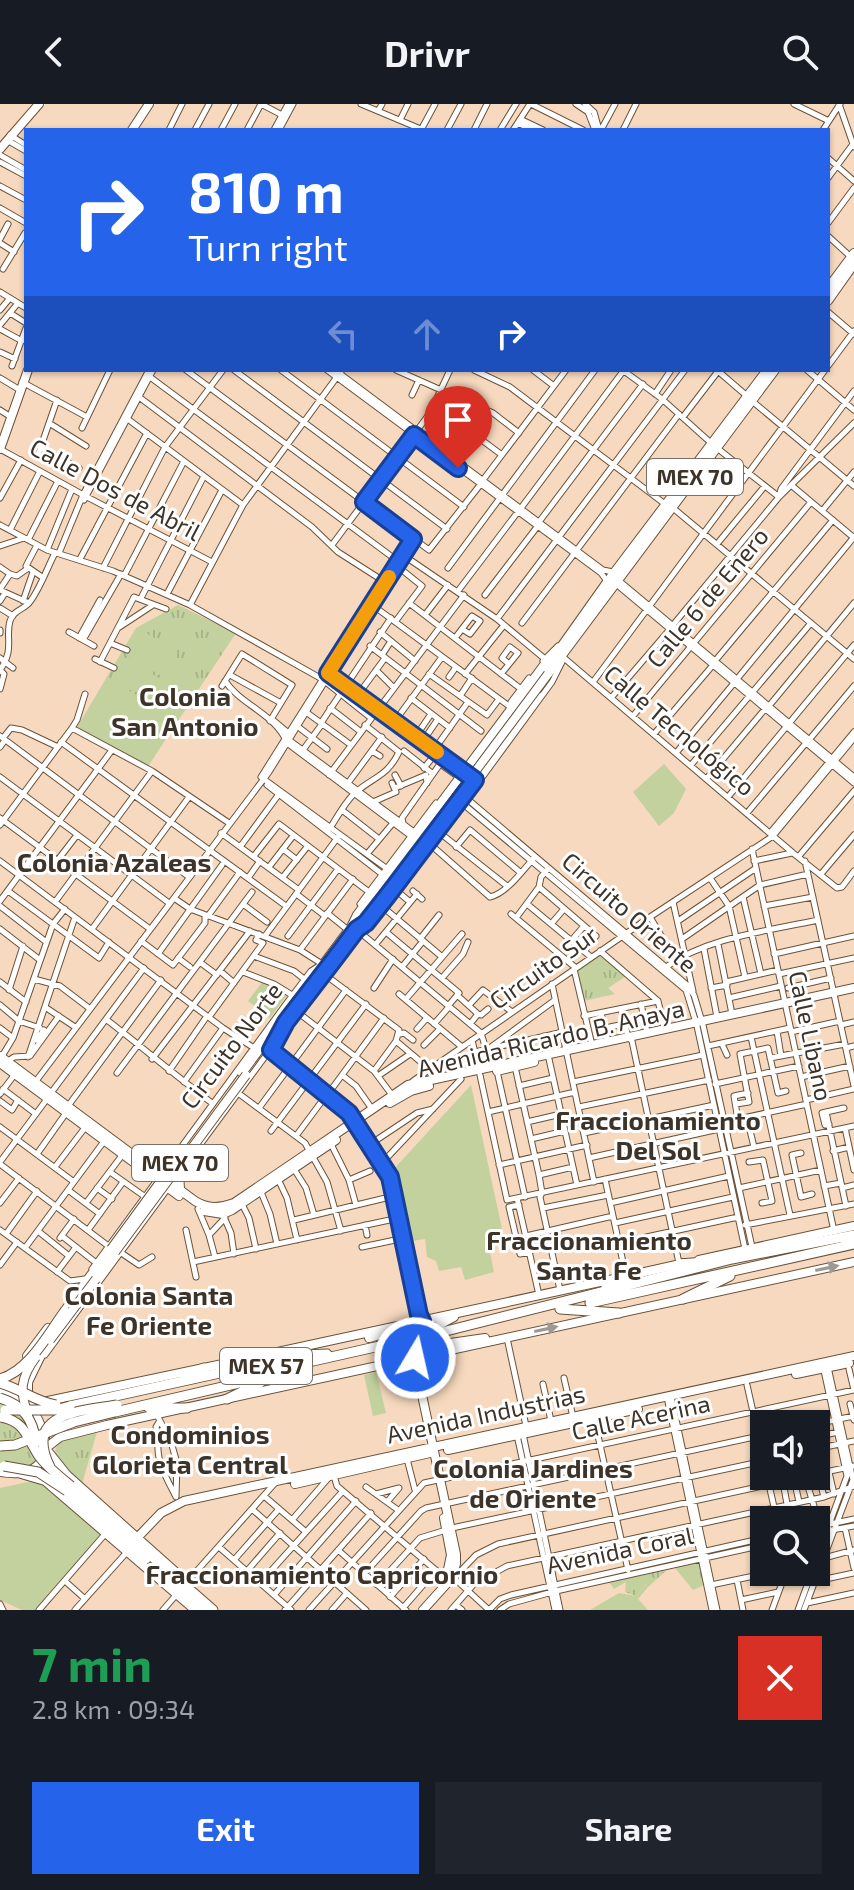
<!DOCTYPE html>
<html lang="en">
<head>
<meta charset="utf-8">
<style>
	body { margin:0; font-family:"Exo 2",sans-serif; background:#20242c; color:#f1f3f6; height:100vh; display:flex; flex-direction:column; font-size:30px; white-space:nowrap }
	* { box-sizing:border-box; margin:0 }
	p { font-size:26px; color:#9ea1a6 }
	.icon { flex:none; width:44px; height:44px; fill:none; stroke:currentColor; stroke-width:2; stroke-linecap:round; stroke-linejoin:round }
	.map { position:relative; height:1506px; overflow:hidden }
	.panel { display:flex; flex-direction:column; background:#171b24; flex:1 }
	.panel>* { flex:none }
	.banner { position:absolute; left:24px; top:24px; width:806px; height:244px; border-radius:0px; box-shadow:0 2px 6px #0004; background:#2563eb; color:#fff; overflow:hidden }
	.tools { position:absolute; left:750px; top:1306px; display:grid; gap:16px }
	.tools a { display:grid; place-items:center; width:80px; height:80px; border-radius:0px; background:#171b24; box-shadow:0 2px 6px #0004; font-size:40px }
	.pin { position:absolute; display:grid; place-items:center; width:68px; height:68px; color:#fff; margin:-82px -34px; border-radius:50% 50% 50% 0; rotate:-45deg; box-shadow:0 0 8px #0007 }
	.pin .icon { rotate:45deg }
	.me { position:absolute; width:88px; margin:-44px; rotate:9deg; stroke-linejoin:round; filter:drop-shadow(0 0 6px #0008) }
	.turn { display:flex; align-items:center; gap:28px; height:168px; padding:0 32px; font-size:36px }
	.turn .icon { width:104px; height:104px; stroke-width:2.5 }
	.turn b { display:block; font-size:56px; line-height:68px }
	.lanes { display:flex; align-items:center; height:76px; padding:0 32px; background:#0003; justify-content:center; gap:40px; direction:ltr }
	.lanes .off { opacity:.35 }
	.round { display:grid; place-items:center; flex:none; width:84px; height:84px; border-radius:0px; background:#20242c }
	.head { display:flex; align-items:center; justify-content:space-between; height:136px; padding:0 32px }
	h1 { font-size:48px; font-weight:700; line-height:60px; color:#1e9e55 }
	.action { display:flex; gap:16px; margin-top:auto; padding:16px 32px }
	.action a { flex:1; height:92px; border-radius:0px; background:#2563eb; color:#fff; font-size:32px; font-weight:700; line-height:92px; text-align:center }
	.action a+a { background:#20242c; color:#f1f3f6 }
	header { display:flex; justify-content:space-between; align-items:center; height:104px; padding:0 32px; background:#171b24; font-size:36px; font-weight:700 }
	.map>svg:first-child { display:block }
	.grass { fill:url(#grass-tufts) }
	.garden { fill:#c2d19e }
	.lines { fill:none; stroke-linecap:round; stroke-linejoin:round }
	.minor-casing { stroke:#6a523a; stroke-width:7 }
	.major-casing { stroke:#6a523a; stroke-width:10 }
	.highway-casing { stroke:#6a523a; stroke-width:11 }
	.minor { stroke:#fff; stroke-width:5 }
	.major { stroke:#fff; stroke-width:8 }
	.highway { stroke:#fff; stroke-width:9 }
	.major-bridge-casing { stroke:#6a523a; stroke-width:10; stroke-linecap:butt }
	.highway-bridge-casing { stroke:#6a523a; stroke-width:11; stroke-linecap:butt }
	.major-bridge { stroke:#fff; stroke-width:8 }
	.highway-bridge { stroke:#fff; stroke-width:9 }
	.oneway { fill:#9e9994 }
	.route-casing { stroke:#184099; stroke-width:20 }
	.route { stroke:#2563eb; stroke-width:14 }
	.slow { stroke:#f59e0b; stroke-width:14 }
	.labels { text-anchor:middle; stroke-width:6; stroke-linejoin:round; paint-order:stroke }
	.shield { fill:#fff; stroke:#787068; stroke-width:2 }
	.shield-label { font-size:22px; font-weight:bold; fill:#3e3328 }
	.street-label { font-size:24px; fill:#3e3328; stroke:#fff }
	.neighbourhood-label { font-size:26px; font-weight:bold; fill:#3e3328; stroke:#fff }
</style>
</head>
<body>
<header><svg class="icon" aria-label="back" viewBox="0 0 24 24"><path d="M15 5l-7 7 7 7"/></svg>Drivr<svg class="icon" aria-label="search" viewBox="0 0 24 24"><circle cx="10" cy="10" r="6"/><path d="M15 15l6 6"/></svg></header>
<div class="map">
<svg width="854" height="1506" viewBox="0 0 854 1506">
	<defs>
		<pattern id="grass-tufts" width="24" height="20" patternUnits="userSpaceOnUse" patternTransform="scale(2)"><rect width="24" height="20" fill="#c2d19e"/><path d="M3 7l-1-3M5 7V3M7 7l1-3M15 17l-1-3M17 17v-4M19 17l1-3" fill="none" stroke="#a8b488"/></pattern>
	</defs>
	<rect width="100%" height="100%" fill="#f6d9be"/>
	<path class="grass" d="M178 501 236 529 148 662 76 625 136 524Z
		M599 850 626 872 608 884 615 890 584 897 577 866Z
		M0 1289 8 1291 38 1326 40 1354 28 1365 0 1363Z
		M97 1328 82 1380 56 1356 54 1349 60 1336Z
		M699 1458 704 1481 693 1486 675 1464Z
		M667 1466 648 1483 646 1480 636 1492 625 1488 626 1478 614 1485 609 1478Z"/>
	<path class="garden" d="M143 527 178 548 163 573 127 552Z
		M126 555 161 575 149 595 114 574Z
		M177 572 198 586 148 662 79 623 110 576 156 602Z
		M664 660 686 685 674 709 659 722 633 688Z
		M263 877 287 891 270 914 248 897Z
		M471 981 502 1125 486 1129 494 1168 465 1176 461 1163 439 1167 436 1157 427 1153 425 1135 412 1137 393 1066Z
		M376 1268 386 1309 373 1312 364 1271Z
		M33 1377 42 1380 103 1431 36 1506H22L0 1496V1384Z
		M646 1480 648 1483 638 1495 648 1506H590L619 1489 636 1492Z"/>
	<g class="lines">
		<defs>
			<path id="minor" d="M261 0 282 11
				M361 0 423 26
				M531 0 583 26
				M576 0 588 8 595 26
				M585 0 594 8 599 26
				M794 0 829 17
				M839 0 854 43
				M378 7 382 0
				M520 15 543 26
				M400 16 408 0
				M518 19 532 26
				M169 26 182 0
				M195 26 209 0
				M221 26 235 0
				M247 26 261 0
				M274 26 288 0
				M279 26 293 0
				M421 26 435 0
				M447 26 461 0
				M474 26 487 0
				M500 26 516 0
				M513 26 530 0
				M601 26 615 0
				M623 26 636 0
				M823 26 840 0
				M10 31 26 41
				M7 36 26 47
				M0 51 26 66
				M828 54 854 77
				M0 58 26 72
				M828 74 853 40
				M0 82 26 96
				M0 104 26 119
				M828 119 854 84
				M828 132 851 153
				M0 135 8 120
				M0 139 14 148
				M3 165 25 129
				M0 188 26 204
				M0 206 10 194
				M828 208 854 230
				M10 209 26 219
				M0 221 18 199
				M0 225 22 237
				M0 248 15 255
				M12 262 26 224
				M828 262 854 227
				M186 266 429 446 480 381
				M234 266 447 425
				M281 266 464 403
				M327 266 601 469 607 477
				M335 266 603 466 613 468
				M396 266 493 309 519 329
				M474 266 510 283 665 400
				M533 266 554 282
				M807 266 854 306
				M624 267 662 295 711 339
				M718 267 747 292
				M150 273 399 458
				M0 274 20 286
				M22 278 87 313
				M655 290 671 266
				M412 291 419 276
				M139 293 312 423 338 448 385 478
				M752 297 854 382
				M0 306 11 313
				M430 309 471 328 502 351
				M125 313 243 401
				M683 313 719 266
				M49 319 86 342
				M82 324 110 266
				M41 344 79 364
				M717 344 779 393 854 319
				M0 345 87 393 212 458
				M38 351 57 296
				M483 376 566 266
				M791 381 853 433
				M0 394 21 356
				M84 396 153 266
				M521 404 624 266
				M673 404 854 555
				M822 407 854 368
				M539 418 643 280
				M0 421 47 446 113 467 190 501 322 575 371 614
				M10 426 40 367
				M28 436 58 377
				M717 440 764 383
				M37 441 26 462 42 473
				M332 441 430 309 450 266
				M0 442 24 434
				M47 446 72 385
				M59 449 83 391 149 266
				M403 451 497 515 545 555
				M80 455 147 329
				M0 463 10 470
				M103 464 165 343 223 266
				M448 464 595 266
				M10 470 17 472 27 465
				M124 472 184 357
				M618 476 854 673
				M615 479 854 679
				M0 485 10 470
				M0 486 29 499
				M458 487 517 409
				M167 490 222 386
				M485 491 537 423
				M141 494 204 372
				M0 497 5 489
				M23 497 33 468
				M409 499 521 585
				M371 500 509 602
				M190 501 243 401 342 266
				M0 504 13 512
				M425 511 448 481
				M497 515 685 266
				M395 518 422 482 397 462
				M522 519 679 310
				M673 521 779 393 781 385 854 287
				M118 524 153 501
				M0 526V529
				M69 528 94 542
				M380 528 415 557
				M79 534 100 496
				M455 534 472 512 480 517 470 530 462 525
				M83 536 121 470
				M110 539 127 546
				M370 542 481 627
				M382 551 391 537
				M0 554 13 564
				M95 555 114 564
				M543 557 558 542
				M715 557 833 416
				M100 558 134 493 166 505
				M376 566 394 584
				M328 569 466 670
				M429 570 487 611 499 595
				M465 570 504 521
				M501 570 518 549 510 543 502 554 509 560
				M230 571 281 599
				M449 573 456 563
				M737 575 854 433
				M225 577C241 601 277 611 287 639L411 732
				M593 578 825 266
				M222 582 242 550 292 581 270 617
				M0 585 4 570 0 566C15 545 5 534 10 517 13 507 22 506 28 500 38 490 48 462 55 449
				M460 592 472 574
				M411 594 450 624
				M611 594 670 525
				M511 598 529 574
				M352 599 385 554
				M769 602 854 499
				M330 604 361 628
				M306 608 351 641
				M633 612 811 398
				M274 617 286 627 289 636 414 728
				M395 617 442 553
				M321 619 391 514
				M297 622 327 645
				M72 624 152 667 229 719
				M654 630 713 561
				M0 632 189 773
				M416 632 431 610
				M3 634 11 624 22 626 58 643
				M809 636 854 582
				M423 637 438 615
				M61 638 286 802
				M0 643 5 636
				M303 646 322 620
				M434 646 468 598
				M372 647 380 652
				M404 647 433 670
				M676 649 734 579
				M691 661 811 519
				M424 664 437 648
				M329 671 464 491
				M395 671 401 682
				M0 673 169 799
				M261 673 386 764
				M261 673 324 573
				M707 674 765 605
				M348 679 382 633
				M267 681 382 770
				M395 684 426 671 427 679
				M465 693 687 881 694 891 703 921 752 1143
				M728 693 854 541
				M373 698 396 688 392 679
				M462 699 686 886 697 922 745 1145
				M342 706 379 735
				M747 709 806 639
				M0 714 150 825
				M403 719 402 714 440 660 457 672
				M0 721 72 624 77 616 85 590
				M330 724C338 712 346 696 357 687 376 672 388 671 399 648L365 621
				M221 729 299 786
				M440 729 507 782
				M770 729 854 628
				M431 741 490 793C507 789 522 767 534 754
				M240 743 279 690
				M456 743 470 726 521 769
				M283 745 297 756
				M752 745 834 1127
				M367 750 393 719
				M254 752 279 720 369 788
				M799 752 854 687
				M0 757 223 924 254 944
				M57 757 77 731
				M754 757 792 749
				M805 757 854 982
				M269 763 293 732
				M821 770 854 731
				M283 773 307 743
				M248 774 260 757
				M710 774 729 802 745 873
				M539 783 596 832 584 847
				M8 787 99 854 109 838
				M397 787 410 798
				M413 787 422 795
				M299 792 325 812
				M743 793 761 870
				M0 797 112 646
				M55 798 152 667
				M673 798 693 887
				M243 800 267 818
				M360 800 436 699
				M527 800 591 853
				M0 802 45 837
				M764 802 813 793
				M384 804 441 852
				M327 809 348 826
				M511 810 576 864
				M208 812 240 768
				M650 813 669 845
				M516 814 539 783 541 773 547 766
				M678 817 756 764
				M551 820 564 805
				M0 825 40 856
				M92 825 189 693
				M386 828 459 889 448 902
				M362 830 481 929
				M363 831 478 679 552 578 564 554 793 749 837 784 842 783 854 767
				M265 832 338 733
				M288 832 338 765
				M420 835 439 811
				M682 835 760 781 808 770
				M141 837 173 861 205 819V811
				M571 837 584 822
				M718 840 732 910
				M375 841 417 790
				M704 845 717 913
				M300 846 353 775
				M600 847 658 897 665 925
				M158 850 222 761
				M774 850 854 832
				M254 852 294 867 304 875
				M178 854 190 863
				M201 859 217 871
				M402 863 423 837
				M666 863C708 833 768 827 818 816
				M574 865 592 941
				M220 867 234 879
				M243 868 274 880 292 891
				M324 870 399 926 396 937 374 967
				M779 870 854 854
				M442 874 463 850 468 838
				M34 875 60 882 89 904
				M0 878 26 898
				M726 878 778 866
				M552 880 594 1078
				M374 884 393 855
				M711 884 727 881
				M788 884 831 874
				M9 886 23 842
				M399 890 462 943
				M457 891 478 910
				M729 894 781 882
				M406 895 462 830
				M641 900 647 928
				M0 901 19 917 40 924
				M469 901 483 886 512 908
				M45 903 75 923
				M621 905 628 933 632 937 679 1159
				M296 907 374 967 392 991
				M601 909 608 937
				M584 912 658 897
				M209 913 263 839 256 836 259 830
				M107 916C142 943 176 972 212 999
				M434 920 449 903
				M470 920 478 910 481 911 488 905
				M841 921 854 918
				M0 924 13 934
				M605 924 644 916
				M417 925 427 914
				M777 927 781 952
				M791 928 840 917
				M481 929 486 945
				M400 930 404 929 413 936
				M544 932 548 950
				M751 933 790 1111
				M37 936 44 926
				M472 936 479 966
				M396 937 440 974
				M510 940 539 1071 542 1089 540 1093 560 1186
				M722 940 727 951
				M424 941 440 925
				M708 942 790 924
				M491 943 555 896
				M846 944 854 942
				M271 946 349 1009 390 1073 408 1150 419 1217
				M475 948 563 928
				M268 950 345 1011 389 1079 404 1151 407 1156
				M28 953 74 816
				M1 954 13 934 53 820 65 805
				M770 954 845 940
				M152 955 250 827
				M549 955 577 1081
				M8 957 14 953 30 952 59 912
				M169 967 207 912
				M497 967 525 1093
				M117 969 252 788
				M342 971 356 982 372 1005
				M480 971 507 1096 854 1022
				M378 972 410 950
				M801 973 850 962
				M36 977 269 668 413 435
				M413 977 650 813 773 732 854 634
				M184 978 223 924
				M573 978 703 951
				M715 980 799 962
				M519 982 553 974
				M3 985 36 1010
				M51 989 144 864
				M238 989 305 1039 327 1078 341 1127
				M0 990 15 970
				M328 990 384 914
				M806 996 854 985
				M0 997 12 1006 18 996
				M736 1000 749 998 740 950 768 944 778 989 786 987
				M68 1002 161 876
				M579 1003 709 976
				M259 1004 346 886
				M488 1008 575 988
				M826 1008 844 1004
				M822 1009 826 1008 846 1102
				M822 1009 825 1021 829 1020
				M747 1014 754 1043
				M738 1016 734 992 748 989
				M527 1018 561 1010
				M725 1018 807 1000
				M0 1023 74 1078
				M845 1024 854 1066
				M271 1027 366 900
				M584 1029 714 1001
				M296 1032 325 993
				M531 1035 565 1027
				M331 1040 349 1076 356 1101
				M369 1041 417 1009 433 1005
				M833 1047 849 1043
				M801 1049 792 1051 801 1093 812 1090
				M37 1050 66 1009
				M589 1054 719 1025
				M0 1058 47 995
				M749 1058 763 1056 772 1097 762 1099
				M382 1059 461 975
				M0 1060 107 1141
				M499 1061 587 1041
				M55 1063 87 1021
				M294 1065 306 1084 314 1111
				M110 1068 144 1092
				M539 1071 573 1063
				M278 1075 287 1094 297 1136
				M605 1075 626 1172
				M349 1076 370 1067
				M824 1082 841 1079
				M97 1084 112 1095
				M739 1084 821 1066
				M842 1084 854 1081
				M68 1086 100 1110
				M261 1088 270 1110 277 1140
				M517 1094 539 1191
				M0 1099 19 1074
				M86 1099 123 1050
				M610 1099 729 1072
				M242 1100 249 1114 256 1145
				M519 1101 509 1103 520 1150 530 1148
				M543 1104 608 1091
				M198 1105 209 1131 215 1153
				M223 1111 231 1129 234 1150
				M294 1116 394 1092
				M615 1119 733 1093
				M365 1121 367 1131
				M745 1121 854 1100
				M0 1126 70 1177 85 1175
				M88 1126 123 1078
				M186 1126 196 1173
				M38 1127 69 1152
				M6 1130 37 1087
				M210 1130 225 1114
				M62 1132 95 1158
				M526 1132 613 1112
				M60 1134 74 1115
				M619 1139 738 1113
				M362 1143 400 1135
				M25 1144 105 1036
				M120 1148 139 1161 152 1153
				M193 1158 399 1114
				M0 1161 17 1138
				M92 1165 286 900 311 867 322 860 300 846 190 805 174 794
				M57 1168 76 1143
				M507 1234 526 1322
				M45 1251 281 931
				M564 1274 573 1313
				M543 1280 551 1317
				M747 1281 764 1357
				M671 1292 717 1506
				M667 1293 712 1506
				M850 1300 854 1316
				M157 1311 171 1338 177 1359 176 1393C169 1379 157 1359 158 1342 158 1335 158 1331 156 1323L159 1318
				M594 1314 628 1466
				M819 1319 825 1343
				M816 1320 854 1312
				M523 1330 560 1506
				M517 1331 555 1506
				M816 1333 838 1328
				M816 1345 854 1337
				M407 1355 415 1386
				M829 1368 834 1390
				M816 1370 854 1362
				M818 1370 824 1393
				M334 1372 337 1382 445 1474
				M767 1372 777 1416
				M805 1373 814 1402
				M794 1375 799 1398
				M783 1378 787 1400
				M366 1383 398 1406
				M376 1390 399 1384 387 1398
				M264 1392 306 1428
				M252 1405 366 1506
				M292 1416 331 1371
				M816 1423 854 1415
				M452 1424 764 1357
				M845 1424 854 1464
				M816 1429 854 1422
				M219 1443 291 1506
				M338 1446 406 1506
				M824 1454 854 1446
				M234 1456 279 1405
				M816 1456 847 1372 823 1262
				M247 1467 280 1429
				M364 1470 421 1407 426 1404 764 1331
				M454 1474 476 1451 498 1440 808 1372
				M454 1474 489 1506
				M737 1476 743 1506
				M65 1477 85 1495
				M816 1477 854 1469
				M187 1478 275 1379
				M260 1479 343 1387
				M377 1481 420 1434 446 1426
				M711 1481 773 1468
				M274 1491 356 1397
				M390 1493 424 1455
				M741 1496 778 1488
				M807 1499 854 1489
				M0 1500 3 1506
				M456 1501 462 1506
				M403 1504 436 1466
				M39 1506 106 1429
				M75 1506 127 1448
				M163 1506 177 1490
				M285 1506 371 1409
				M309 1506 424 1379 854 1286 849 1265
				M332 1506 347 1489
				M451 1506 474 1480 507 1462 824 1393 854 1382
				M489 1506 500 1495 511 1491 764 1434
				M500 1506 509 1500 556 1487 764 1441
				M772 1506 786 1468
				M798 1506 812 1468
				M804 1506 853 1376 828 1263"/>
			<path id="major" d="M132 26 149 0
				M0 45 39 0
				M828 184 854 149
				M828 197 854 160
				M0 345 28 266
				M546 564 607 478 767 266
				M548 570 775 266
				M351 823 357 811 547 557
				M357 825 366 819 388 791 537 591
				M276 933 359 822
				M0 952 195 1097C208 1105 220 1104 234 1099L408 981 854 884
				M0 959 179 1092
				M497 967 534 958
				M242 969 354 819
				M390 999 411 987 429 982
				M179 1069 180 1085
				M204 1107 223 1110 232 1106 336 1036
				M699 1156 854 1122
				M636 1170 685 1159
				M96 1175 111 1154
				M454 1213 428 1227 432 1240 437 1241 485 1234
				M422 1217 416 1245V1263L456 1450V1460L451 1475 423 1506
				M369 1234C377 1232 387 1228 395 1230 406 1231 409 1243 400 1249 395 1253 387 1255 381 1257
				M273 1249 623 1173
				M27 1252 48 1224
				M796 1270 849 1259
				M0 1285C26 1293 38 1308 45 1334
				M28 1295V1278L48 1237
				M29 1301 260 1252
				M46 1344 60 1333 107 1321 854 1158
				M47 1346 67 1371 179 1471
				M448 1346 638 1305
				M0 1368C20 1371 34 1370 45 1352
				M21 1370 45 1377 195 1506
				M295 1380 430 1349
				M444 1414 451 1451 447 1470
				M138 1433 161 1409 184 1397 854 1252"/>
			<path id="highway" d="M679 1160 705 1158
				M606 1183 640 1169
				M683 1195 730 1172
				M590 1199 854 1140
				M560 1205 619 1209
				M65 1207 107 1150
				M442 1228 732 1155 854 1131
				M254 1253 327 1250
				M185 1272 204 1264
				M227 1295 260 1279
				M70 1302 238 1265 313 1257 384 1241
				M149 1304H187
				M115 1308 304 1264
				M71 1382 213 1506
				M67 1387 146 1455
				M160 1468 203 1506"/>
		</defs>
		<use href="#minor" class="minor-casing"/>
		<use href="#major" class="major-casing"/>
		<use href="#highway" class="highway-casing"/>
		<use href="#minor" class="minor"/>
		<use href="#major" class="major"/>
		<use href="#highway" class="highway"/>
		<defs>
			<path id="major-bridge" d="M380 795 548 570
				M111 1145 174 1059
				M115 1148 246 971
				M50 1236 96 1175
				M28 1310C19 1287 21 1273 36 1253"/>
			<path id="highway-bridge" d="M384 1241 442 1228
				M0 1275C29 1267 48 1230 65 1207
				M0 1279C19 1284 36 1298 56 1301
				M0 1294C23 1301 33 1315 36 1338
				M5 1306H55L70 1302
				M1 1313C25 1317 27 1334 39 1352 47 1363 60 1373 71 1382
				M0 1342 15 1341 74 1318 115 1308
				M4 1362 38 1368 67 1387
				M50 1363C23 1309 80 1307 117 1301"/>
		</defs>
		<use href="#major-bridge" class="major-bridge-casing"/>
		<use href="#highway-bridge" class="highway-bridge-casing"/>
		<use href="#major-bridge" class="major-bridge"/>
		<use href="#highway-bridge" class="highway-bridge"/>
	</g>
	<defs><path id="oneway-solid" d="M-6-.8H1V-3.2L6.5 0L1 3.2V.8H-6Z" transform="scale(2)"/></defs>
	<g class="oneway">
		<use href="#oneway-solid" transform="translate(827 1164) rotate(-12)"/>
		<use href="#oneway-solid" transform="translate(546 1225) rotate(-12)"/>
	</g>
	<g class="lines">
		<defs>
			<path id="route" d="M415 1254 422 1217 419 1211 390 1073 349 1009 271 946 286 918 336 853 357 825 366 819 388 791 475 676 328 569 413 435 364 398 414 331 458 364"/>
		</defs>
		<use href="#route" class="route-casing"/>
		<use href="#route" class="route"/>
		<path class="slow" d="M389 473 328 569 437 648"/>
	</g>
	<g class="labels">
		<g class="shield">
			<rect x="647" y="355" width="96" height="36" rx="6"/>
			<rect x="132" y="1041" width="96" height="36" rx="6"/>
			<rect x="220" y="1244" width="92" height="36" rx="6"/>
		</g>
		<g class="shield-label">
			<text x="695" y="381">MEX 70</text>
			<text x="180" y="1067">MEX 70</text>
			<text x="266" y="1270">MEX 57</text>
		</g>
		<g class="street-label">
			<text transform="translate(115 386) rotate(28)" y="8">Calle Dos de Abril</text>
			<text transform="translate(708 494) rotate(-50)" y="8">Calle 6 de Enero</text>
			<text transform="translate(679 627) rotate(40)" y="8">Calle Tecnológico</text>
			<text transform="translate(629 809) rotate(41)" y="8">Circuito Oriente</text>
			<text transform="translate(544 864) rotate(-35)" y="8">Circuito Sur</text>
			<text transform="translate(810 932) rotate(78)" y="8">Calle Libano</text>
			<text transform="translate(551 935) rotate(-13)" y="8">Avenida Ricardo B. Anaya</text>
			<text transform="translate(232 942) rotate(-53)" y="8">Circuito Norte</text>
			<text transform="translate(486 1311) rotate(-12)" y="8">Avenida Industrias</text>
			<text transform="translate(641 1314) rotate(-12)" y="8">Calle Acerina</text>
			<text transform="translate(620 1447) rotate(-12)" y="8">Avenida Coral</text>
		</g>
		<g class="neighbourhood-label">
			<text x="185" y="602">Colonia<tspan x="185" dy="30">San Antonio</tspan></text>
			<text x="114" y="768">Colonia Azaleas</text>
			<text x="658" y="1026">Fraccionamiento<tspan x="658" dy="30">Del Sol</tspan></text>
			<text x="589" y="1146">Fraccionamiento<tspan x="589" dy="30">Santa Fe</tspan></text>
			<text x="149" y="1201">Colonia Santa<tspan x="149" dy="30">Fe Oriente</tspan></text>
			<text x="190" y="1340">Condominios<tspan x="190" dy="30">Glorieta Central</tspan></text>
			<text x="533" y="1374">Colonia Jardines<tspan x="533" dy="30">de Oriente</tspan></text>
			<text x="322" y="1480">Fraccionamiento Capricornio</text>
		</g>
	</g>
</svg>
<div class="tools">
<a><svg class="icon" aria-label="sound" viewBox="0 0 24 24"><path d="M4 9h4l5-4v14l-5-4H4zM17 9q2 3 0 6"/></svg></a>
<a><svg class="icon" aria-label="search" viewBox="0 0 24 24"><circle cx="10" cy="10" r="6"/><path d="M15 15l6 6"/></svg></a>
</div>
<div class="pin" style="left:458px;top:364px;background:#d93025"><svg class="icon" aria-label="arrive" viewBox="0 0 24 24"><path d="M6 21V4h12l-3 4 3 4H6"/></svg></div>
<svg class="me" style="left:415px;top:1254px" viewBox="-20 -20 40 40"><circle r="17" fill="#2563eb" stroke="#fff" stroke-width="3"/><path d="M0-11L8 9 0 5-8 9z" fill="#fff"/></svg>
<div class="banner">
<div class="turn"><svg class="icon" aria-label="right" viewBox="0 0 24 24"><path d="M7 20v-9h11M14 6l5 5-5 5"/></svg><div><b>810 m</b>Turn right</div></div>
<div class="lanes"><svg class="icon off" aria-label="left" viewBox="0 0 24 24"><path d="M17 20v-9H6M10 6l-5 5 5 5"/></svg><svg class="icon off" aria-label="ahead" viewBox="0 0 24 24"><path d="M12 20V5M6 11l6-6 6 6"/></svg><svg class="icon" aria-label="right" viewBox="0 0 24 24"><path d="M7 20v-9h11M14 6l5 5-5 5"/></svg></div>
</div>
</div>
<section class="panel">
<div class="head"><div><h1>7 min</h1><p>2.8 km · 09:34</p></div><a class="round" style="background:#d93025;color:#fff"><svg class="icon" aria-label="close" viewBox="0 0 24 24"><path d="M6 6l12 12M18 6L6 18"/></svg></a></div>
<div class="action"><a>Exit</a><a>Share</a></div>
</section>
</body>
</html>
